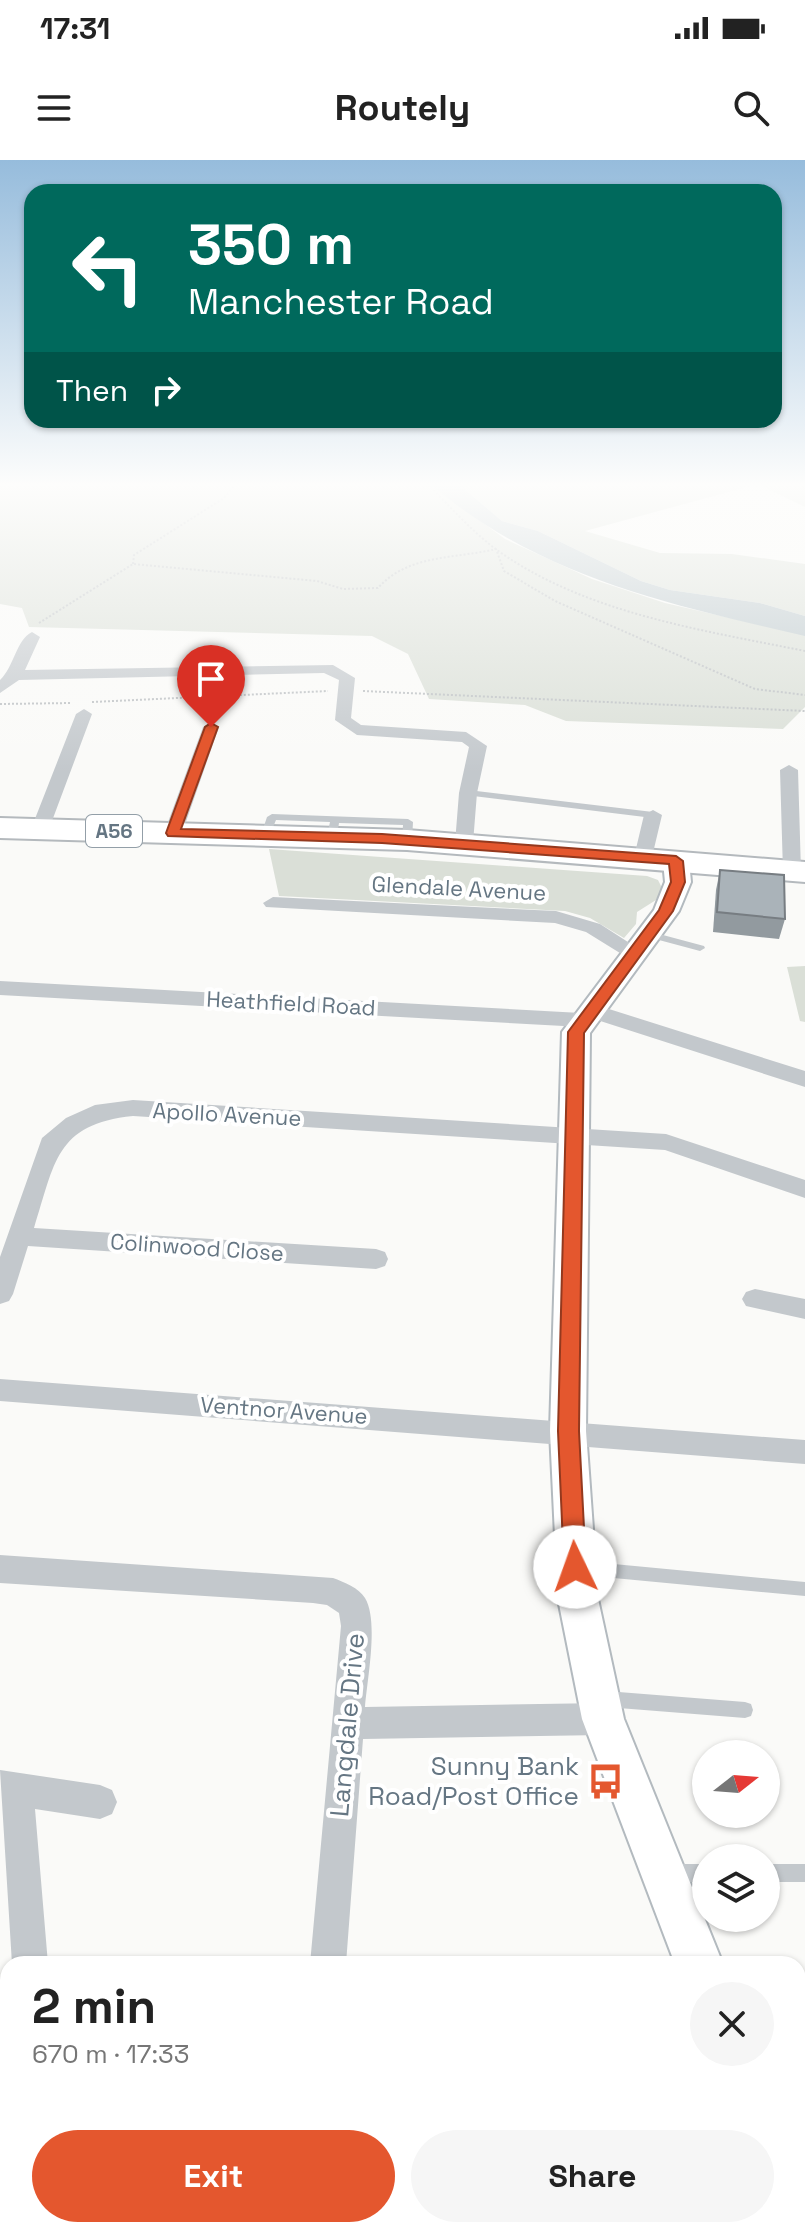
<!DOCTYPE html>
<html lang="en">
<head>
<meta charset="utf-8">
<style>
	body { margin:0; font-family:"Space Grotesk",sans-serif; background:#f6f6f6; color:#222; height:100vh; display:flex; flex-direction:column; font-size:30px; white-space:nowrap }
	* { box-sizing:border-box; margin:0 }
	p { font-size:26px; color:#767676 }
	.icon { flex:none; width:44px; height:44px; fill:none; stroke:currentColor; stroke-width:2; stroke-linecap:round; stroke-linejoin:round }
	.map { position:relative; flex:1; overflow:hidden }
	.drawer { position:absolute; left:0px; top:1796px; width:806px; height:282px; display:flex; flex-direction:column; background:#fff; border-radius:24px 24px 0 0; box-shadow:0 2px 6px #0004 }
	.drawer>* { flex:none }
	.top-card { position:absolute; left:24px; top:24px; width:758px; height:244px; border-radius:24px; box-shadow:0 2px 6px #0004; background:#00695c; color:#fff; overflow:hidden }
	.needle { width:52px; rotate:73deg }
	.buttons { position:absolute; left:692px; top:1580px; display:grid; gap:16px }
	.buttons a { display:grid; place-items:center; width:88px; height:88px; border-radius:50%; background:#fff; box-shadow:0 2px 6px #0004; font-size:40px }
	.pin { position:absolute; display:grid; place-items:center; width:68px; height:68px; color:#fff; margin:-82px -34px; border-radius:50% 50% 50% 0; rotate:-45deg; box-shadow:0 0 8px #0007 }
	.pin .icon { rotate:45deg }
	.me { position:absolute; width:88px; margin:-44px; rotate:357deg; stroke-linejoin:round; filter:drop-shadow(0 0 6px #0008) }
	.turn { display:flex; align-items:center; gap:28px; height:168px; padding:0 32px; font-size:36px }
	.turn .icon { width:104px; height:104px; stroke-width:2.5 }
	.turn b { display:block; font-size:56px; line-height:68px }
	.then { display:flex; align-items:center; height:76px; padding:0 32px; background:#0003; gap:16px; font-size:30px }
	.round { display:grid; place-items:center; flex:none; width:84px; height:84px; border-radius:42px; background:#f6f6f6 }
	.headline { display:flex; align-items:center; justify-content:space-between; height:136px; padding:0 32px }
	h1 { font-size:48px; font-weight:700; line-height:60px }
	.action { display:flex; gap:16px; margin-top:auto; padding:16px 32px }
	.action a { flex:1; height:92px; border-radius:48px; background:#e4572e; color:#fff; font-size:32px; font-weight:700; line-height:92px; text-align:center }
	.action a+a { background:#f6f6f6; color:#222 }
	.status { display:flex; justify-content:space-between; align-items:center; height:56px; padding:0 40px; background:#fff; direction:ltr }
	.status svg { height:22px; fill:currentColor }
	header { display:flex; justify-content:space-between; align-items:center; height:104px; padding:0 32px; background:#fff; font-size:36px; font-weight:700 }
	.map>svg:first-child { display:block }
	.green { fill:#dadfd7 }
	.water { fill:#bbc7cb }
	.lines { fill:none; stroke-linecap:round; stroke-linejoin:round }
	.secondary-casing { stroke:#b3babf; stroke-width:4 }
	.highway-casing { stroke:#b4b9bd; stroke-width:4 }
	.path { stroke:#bbbfc2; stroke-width:2; stroke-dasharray:2 2; stroke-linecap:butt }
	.lane { fill:#c3c8cc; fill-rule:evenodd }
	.street { fill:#c3c8cc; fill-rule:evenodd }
	.secondary { fill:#fff; fill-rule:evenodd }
	.highway { fill:#fff; fill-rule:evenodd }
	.wall { fill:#929a9f }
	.building { fill:#aab3b9; stroke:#777d82; stroke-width:2 }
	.route { fill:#e4572e; stroke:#94391e; stroke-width:2 }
	.labels { text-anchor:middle; stroke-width:8; stroke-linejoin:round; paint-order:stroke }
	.shield { fill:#fff; stroke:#939fa8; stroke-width:2 }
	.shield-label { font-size:20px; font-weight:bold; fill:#657683 }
	.street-label { font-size:22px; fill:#657683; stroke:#fff }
	.near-street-label { font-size:26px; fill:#657683; stroke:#fff }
	.near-poi-label { font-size:26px; fill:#657683; stroke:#fff; text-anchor:end }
</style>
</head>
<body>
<div class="status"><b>17:31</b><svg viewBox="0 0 49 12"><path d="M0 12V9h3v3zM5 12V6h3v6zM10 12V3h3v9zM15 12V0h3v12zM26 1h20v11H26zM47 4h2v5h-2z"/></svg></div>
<header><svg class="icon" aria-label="menu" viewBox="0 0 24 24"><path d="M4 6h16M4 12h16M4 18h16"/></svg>Routely<svg class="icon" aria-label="search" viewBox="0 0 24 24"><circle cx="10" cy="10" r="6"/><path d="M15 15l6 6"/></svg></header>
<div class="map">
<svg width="805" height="2077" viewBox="0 0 805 2077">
	<rect width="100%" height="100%" fill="#fafaf8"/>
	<path class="green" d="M0 322H428L505 379 592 419 665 443 805 475V547L783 569 566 561 525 545 429 539 408 494 372 476 29 467 22 448 0 444Z
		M456 322H805V347L758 324 585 371 660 393 732 394 805 404V456L760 443 670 430 641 421 538 371 502 361Z
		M269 689 647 716 658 720 662 728 656 740 637 752 636 764 624 778 590 758 565 751 279 736Z
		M805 806V862L800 861 787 807Z"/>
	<path class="water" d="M428 322H456L502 361 538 371 641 421 670 430 760 443 805 456V476C668 444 538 417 428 322Z"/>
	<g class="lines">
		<defs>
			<path id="secondary" d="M676 693 689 701 691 722 679 751 590 873 586 1271 598 1439 624 1559 723 1804H675L582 1559 558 1439 550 1271 562 872 654 750 665 722 663 701Z
				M798 2047 805 2050V2077H764L763 2070H798Z"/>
			<path id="highway" d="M0 658 407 670 805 702V722L407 690 0 678Z"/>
		</defs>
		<use href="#secondary" class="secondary-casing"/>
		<use href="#highway" class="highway-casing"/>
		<path class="path" d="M425 322C448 344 471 371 497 390 585 453 701 470 805 491
			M133 404 134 395 224 338 237 322
			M39 463 133 404 317 421 343 429 378 428C408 394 455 399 496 389L504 411 555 441 755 529 805 535
			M363 531 805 551
			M92 542 328 531
			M0 544 72 543"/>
		<path class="lane" d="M468 630 653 652 658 655 653 658 465 635V631Z
			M272 654 408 659 413 662 412 680 407 683 402 680 403 665 339 663 337 676 332 679 327 676 330 662 276 660 269 677H263L261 675 267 657Z
			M648 771 704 786 705 788 700 791 644 776V772Z
			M582 1401 805 1422V1436L582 1415 577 1413 575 1408 577 1403Z
			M606 1531 745 1542 751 1544 753 1550 751 1556 745 1558 606 1547 600 1545 598 1539 600 1533Z
			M673 1704H706V1722H673L667 1719 664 1713 667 1707Z
			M766 1704H805V1722H766Z"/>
		<path class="street" d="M32 472 40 477 25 510 333 505 355 518 351 558 361 565 466 572 487 586 477 633 473 683 464 689 455 683 459 633 469 587 462 582 357 575 335 560 339 520 324 513 19 520 0 533V520C14 507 16 480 32 472Z
			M84 549 92 554 49 669 46 673H34L31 669 76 554Z
			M211 562 219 567 182 673 179 677H167L164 673 203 567Z
			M789 605 798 610 801 712 792 718 783 712 780 610Z
			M653 650 662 655 652 697 643 703 636 701 634 697 644 655Z
			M273 737 556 751 600 764 645 793 642 798H628L586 772 555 763 266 747 263 743Z
			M0 821 581 853 583 845 590 843 805 911V927L591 858 590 865 582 867 0 835Z
			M133 940 666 974 805 1020V1038L665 990 133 956C55 964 55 1003 34 1068L376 1089 385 1092 388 1099 385 1106 376 1109 28 1086 13 1134 9 1141 0 1144V1097L42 978 66 958 95 945Z
			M755 1129 805 1139V1159L746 1146 742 1139 746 1132Z
			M0 1219 805 1280V1304L0 1241Z
			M0 1395 333 1418C344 1422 359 1428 365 1438 379 1461 367 1520 365 1547L603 1543 614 1548 619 1559 614 1570 603 1575 363 1579 346 1804H310L341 1466 339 1453 327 1445 313 1443 0 1423Z
			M0 1610 100 1625 112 1630 117 1642 112 1654 100 1659 35 1649 48 1804H12Z
			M805 1977V2015L798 2017V1979Z
			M8 1982V2020L0 2022V1984Z
			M359 2070H399L401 2077H361Z"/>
		<use href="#secondary" class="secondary"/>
		<use href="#highway" class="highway"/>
	</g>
	<path class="wall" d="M720 710 785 759 779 779 713 772 716 730Z"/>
	<path class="building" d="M720 710 784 715 785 759 717 752Z"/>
	<linearGradient id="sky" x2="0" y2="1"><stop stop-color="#96bcdc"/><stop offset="0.53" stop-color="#fdfdfc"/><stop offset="1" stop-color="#fdfdfc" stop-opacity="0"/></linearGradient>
	<rect width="805" height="613" fill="url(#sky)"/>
	<path class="route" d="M211 563 218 567 181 669 382 674 676 696 683 701 685 722 673 751 584 873 579 1271 586 1407 583 1415 575 1418 567 1415 564 1407 558 1271 568 872 659 750 671 722 669 704 382 683 168 676 166 673 205 567Z"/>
	<defs>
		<symbol id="bus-bare" viewBox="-9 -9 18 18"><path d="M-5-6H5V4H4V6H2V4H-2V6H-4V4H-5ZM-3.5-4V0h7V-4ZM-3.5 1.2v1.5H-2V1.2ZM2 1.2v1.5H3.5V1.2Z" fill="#e4572e" stroke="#fff" stroke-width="2.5" paint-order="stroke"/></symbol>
	</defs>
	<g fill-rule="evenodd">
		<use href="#bus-bare" x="580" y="1596" width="51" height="51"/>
	</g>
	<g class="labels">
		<rect class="shield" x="86" y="655" width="56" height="32" rx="6"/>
		<g class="shield-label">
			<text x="114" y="678">A56</text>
		</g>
		<g class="street-label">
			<text transform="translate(459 728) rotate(3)" y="8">Glendale Avenue</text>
			<text transform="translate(291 843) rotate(3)" y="8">Heathfield Road</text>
			<text transform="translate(227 954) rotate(3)" y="8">Apollo Avenue</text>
			<text transform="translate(197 1087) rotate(4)" y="8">Colinwood Close</text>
			<text transform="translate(284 1250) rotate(4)" y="8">Ventnor Avenue</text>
		</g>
		<g class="near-street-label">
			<text transform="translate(347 1565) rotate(-85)" y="9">Langdale Drive</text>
		</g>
		<g class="near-poi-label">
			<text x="579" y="1615">Sunny Bank<tspan x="579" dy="30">Road/Post Office</tspan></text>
		</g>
	</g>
</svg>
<div class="buttons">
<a><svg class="needle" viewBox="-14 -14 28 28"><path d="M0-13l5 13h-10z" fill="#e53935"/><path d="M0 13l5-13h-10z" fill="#767676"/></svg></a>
<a><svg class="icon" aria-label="layers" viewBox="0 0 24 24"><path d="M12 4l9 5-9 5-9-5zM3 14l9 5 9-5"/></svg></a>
</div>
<div class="pin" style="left:211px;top:567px;background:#d93025"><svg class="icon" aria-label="arrive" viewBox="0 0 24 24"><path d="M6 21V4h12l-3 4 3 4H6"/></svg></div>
<svg class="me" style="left:575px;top:1407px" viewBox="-20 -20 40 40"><circle r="19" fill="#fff"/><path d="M0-13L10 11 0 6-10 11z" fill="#e4572e"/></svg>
<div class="top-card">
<div class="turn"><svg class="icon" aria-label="left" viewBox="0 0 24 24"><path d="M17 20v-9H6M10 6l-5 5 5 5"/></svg><div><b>350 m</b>Manchester Road</div></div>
<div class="then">Then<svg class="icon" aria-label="right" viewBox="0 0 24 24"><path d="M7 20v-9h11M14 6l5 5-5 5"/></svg></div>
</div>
<section class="drawer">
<div class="headline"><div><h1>2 min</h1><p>670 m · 17:33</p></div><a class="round"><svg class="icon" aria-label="close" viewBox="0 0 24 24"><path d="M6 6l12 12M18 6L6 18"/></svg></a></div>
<div class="action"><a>Exit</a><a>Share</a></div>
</section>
</div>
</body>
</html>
